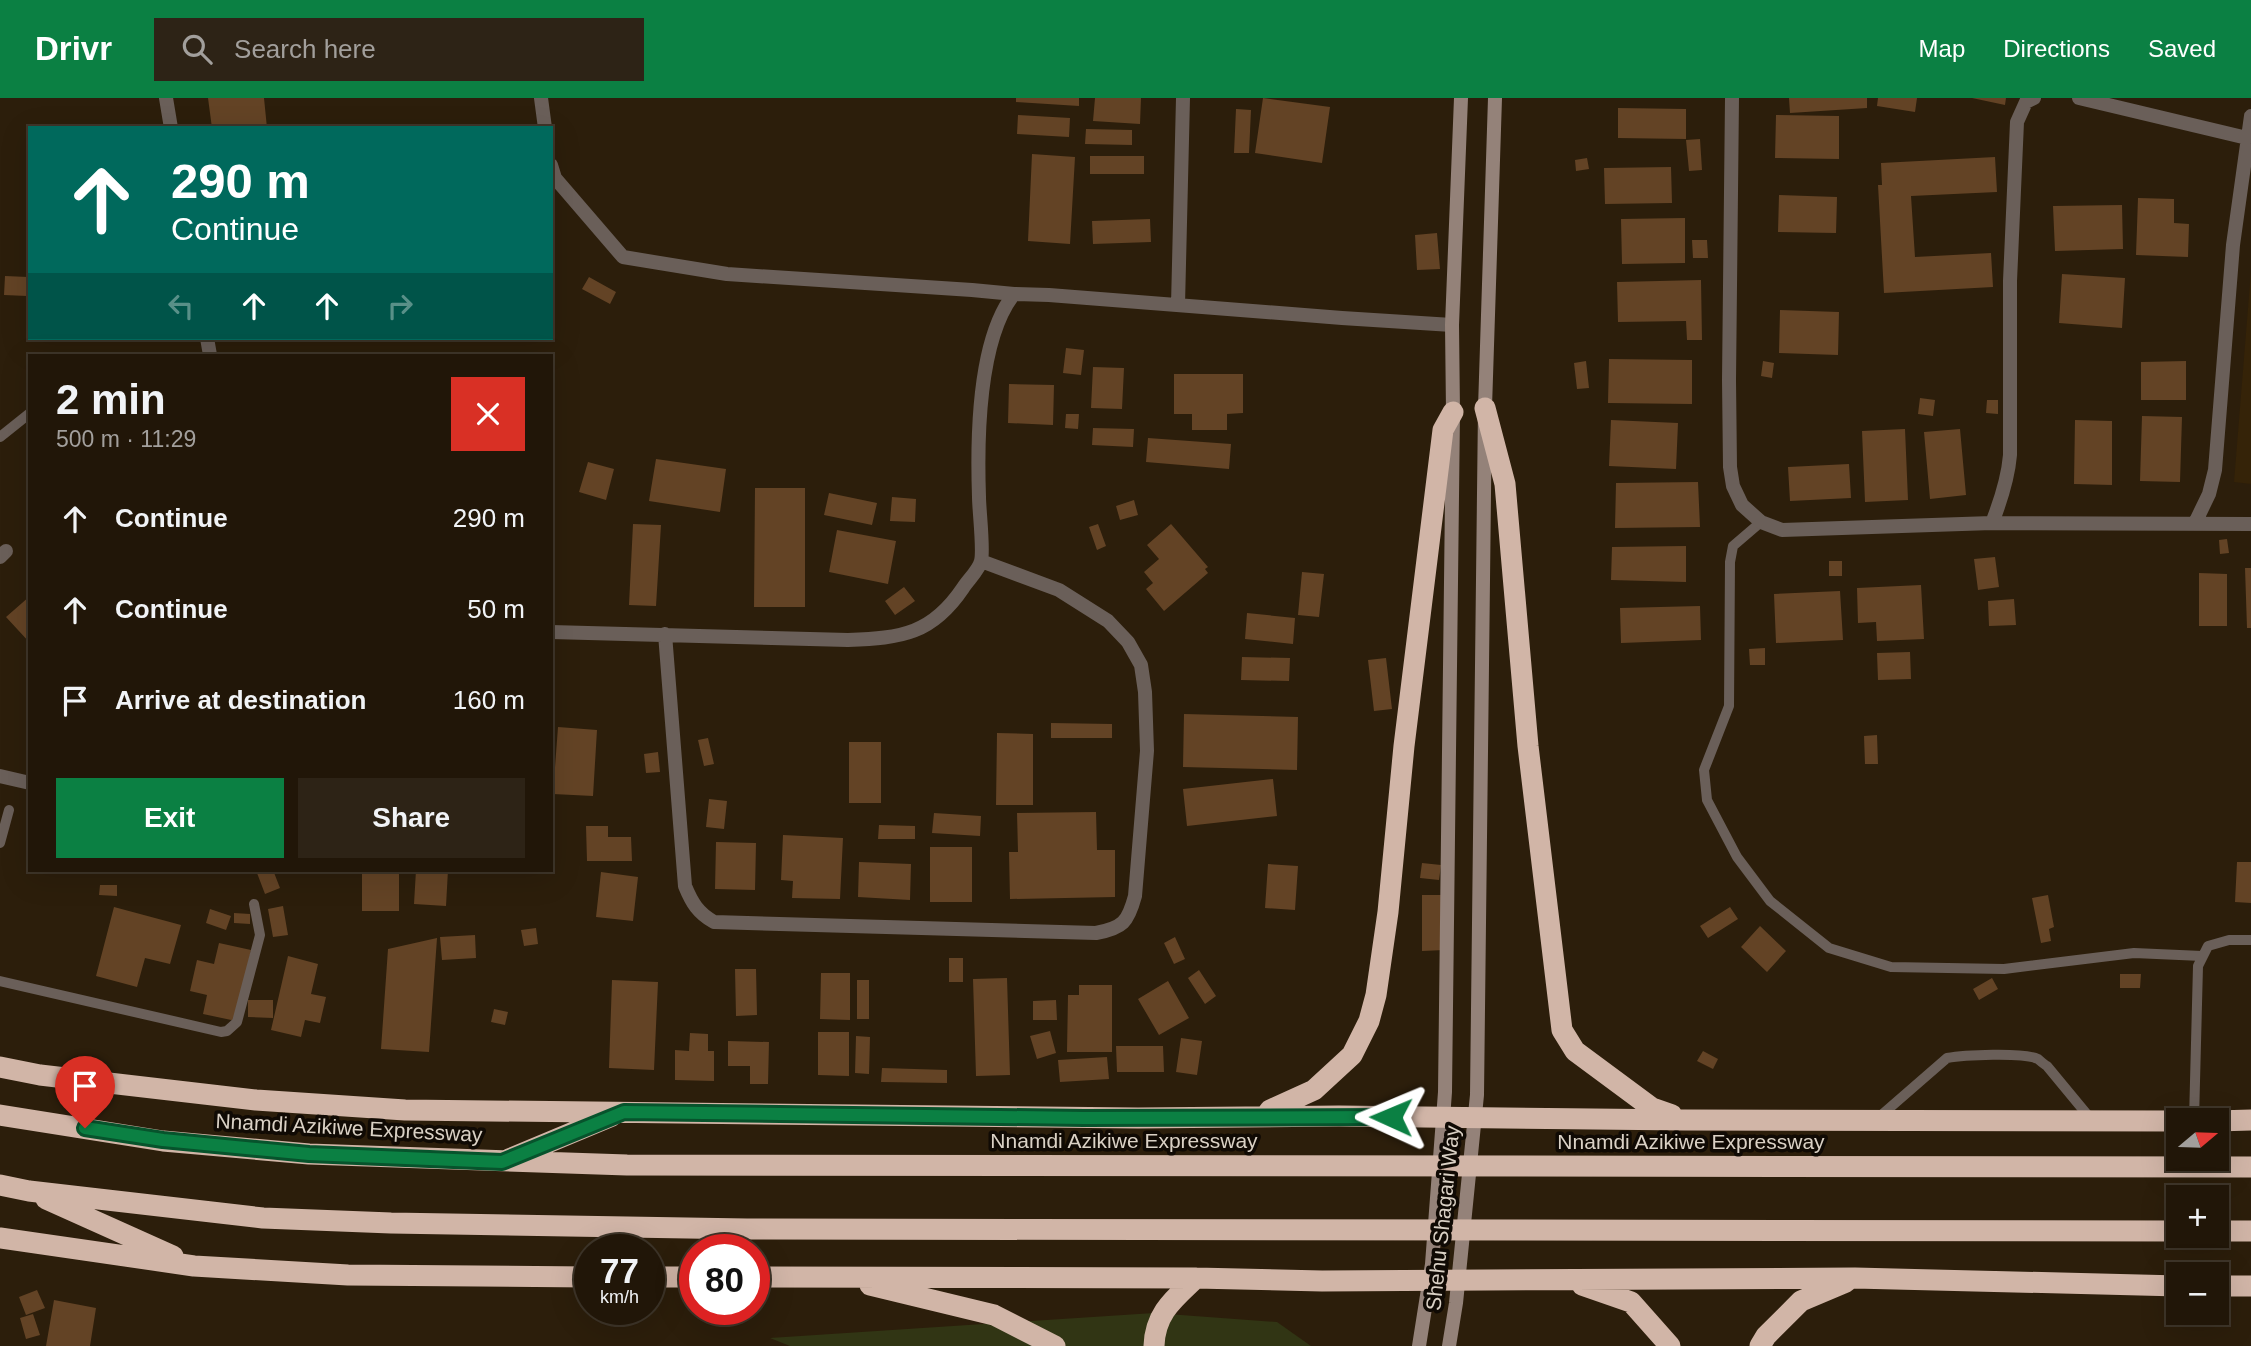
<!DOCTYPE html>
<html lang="en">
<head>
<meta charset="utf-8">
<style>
	body { margin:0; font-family:Arial,sans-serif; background:#2d2316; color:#f1f3f6; height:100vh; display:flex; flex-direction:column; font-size:26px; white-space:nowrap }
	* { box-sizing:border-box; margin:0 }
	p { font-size:23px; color:#a29f9c }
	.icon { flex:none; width:38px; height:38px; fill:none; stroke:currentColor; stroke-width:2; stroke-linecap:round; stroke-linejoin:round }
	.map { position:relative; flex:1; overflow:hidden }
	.drawer { position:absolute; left:28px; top:256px; width:525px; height:518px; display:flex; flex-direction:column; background:#211608; border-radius:0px; box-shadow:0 7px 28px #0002,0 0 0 2px #3e3529 }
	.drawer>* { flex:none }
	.hud { position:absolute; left:28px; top:28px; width:525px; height:214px; border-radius:0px; box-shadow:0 7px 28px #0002,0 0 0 2px #3e3529; background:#00695c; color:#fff; overflow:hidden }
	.needle { width:46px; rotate:71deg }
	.fabs { position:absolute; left:2166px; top:1010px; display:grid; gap:14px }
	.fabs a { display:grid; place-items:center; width:63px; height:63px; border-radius:0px; background:#211608; box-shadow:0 7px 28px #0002,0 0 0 2px #3e3529; font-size:35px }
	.speed { position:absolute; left:574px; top:1136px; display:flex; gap:14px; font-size:35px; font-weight:700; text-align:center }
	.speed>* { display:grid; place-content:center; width:91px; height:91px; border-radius:50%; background:#211608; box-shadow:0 7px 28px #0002,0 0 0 2px #3e3529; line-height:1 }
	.speed small { font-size:18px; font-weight:400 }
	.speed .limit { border:10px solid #d22; background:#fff; color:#111 }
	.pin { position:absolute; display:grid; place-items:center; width:60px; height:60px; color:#fff; margin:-72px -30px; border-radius:50% 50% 50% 0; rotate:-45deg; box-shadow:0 0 7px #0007 }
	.pin .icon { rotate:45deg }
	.me { position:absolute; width:77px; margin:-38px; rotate:271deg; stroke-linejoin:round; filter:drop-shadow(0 0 5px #0008) }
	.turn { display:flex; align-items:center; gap:24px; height:147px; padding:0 28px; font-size:32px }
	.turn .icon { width:91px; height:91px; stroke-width:2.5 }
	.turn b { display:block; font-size:49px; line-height:60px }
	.lanes { display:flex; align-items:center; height:66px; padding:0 28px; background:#0003; justify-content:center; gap:35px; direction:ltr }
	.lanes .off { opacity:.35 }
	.round { display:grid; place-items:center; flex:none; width:74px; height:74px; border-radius:0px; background:#2d2316 }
	.head { display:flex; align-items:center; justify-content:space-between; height:119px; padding:0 28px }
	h1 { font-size:42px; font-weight:700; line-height:52px }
	.button { display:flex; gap:14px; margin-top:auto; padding:14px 28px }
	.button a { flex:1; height:80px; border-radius:0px; background:#0b8043; color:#fff; font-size:28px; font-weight:700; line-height:80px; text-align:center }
	.button a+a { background:#2d2316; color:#f1f3f6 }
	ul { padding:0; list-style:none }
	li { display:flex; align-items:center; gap:21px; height:91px; padding:0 28px }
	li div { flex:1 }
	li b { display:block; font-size:26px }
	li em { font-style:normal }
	header { display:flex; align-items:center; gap:42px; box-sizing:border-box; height:98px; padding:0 35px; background:#0b8043; color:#fff }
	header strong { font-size:33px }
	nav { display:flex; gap:38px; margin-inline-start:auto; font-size:24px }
	.search { width:490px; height:63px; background:#2d2316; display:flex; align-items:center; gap:18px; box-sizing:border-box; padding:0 24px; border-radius:0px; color:#a29f9c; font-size:26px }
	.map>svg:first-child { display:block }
	.built { fill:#352308 }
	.green { fill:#313514 }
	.building { fill:#634325 }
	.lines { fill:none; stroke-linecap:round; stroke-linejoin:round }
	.lane { stroke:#6a5f59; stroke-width:10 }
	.street { stroke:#6a5f59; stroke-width:14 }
	.secondary { stroke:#948279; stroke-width:14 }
	.highway { stroke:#d1b5a7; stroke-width:21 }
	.route-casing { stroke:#07532c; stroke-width:18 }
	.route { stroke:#0b8043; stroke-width:12 }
	.labels { text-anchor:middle; stroke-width:7; stroke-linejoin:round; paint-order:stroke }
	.street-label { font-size:21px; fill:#dad1c5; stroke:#100a04 }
</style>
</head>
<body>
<header>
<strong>Drivr</strong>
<div class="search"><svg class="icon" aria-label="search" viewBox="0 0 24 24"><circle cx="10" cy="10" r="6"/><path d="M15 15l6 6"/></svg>Search here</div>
<nav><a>Map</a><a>Directions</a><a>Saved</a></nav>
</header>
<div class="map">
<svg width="2251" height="1248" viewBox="0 0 2251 1248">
	<rect width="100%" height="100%" fill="#2c1e0b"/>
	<path class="built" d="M2251 173V386L2234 384Z"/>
	<path class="green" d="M1154 1215 1277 1224 1311 1248H790L770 1240Z"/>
	<path class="building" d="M208 0H264L267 30H212Z
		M1016 0H1079V8L1016 4Z
		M1095 0H1141L1140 26 1093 23Z
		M1263 0 1330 9 1322 65 1255 55Z
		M1789 0H1867V10L1790 15Z
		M1878 0H1917L1915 14 1877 8Z
		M1972 0H2006L2005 7Z
		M1618 10 1686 11V41L1618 40Z
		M1236 11 1251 12 1249 55H1234Z
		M1018 17 1070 20 1069 39 1017 36Z
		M1776 17 1839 18V61L1775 60Z
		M1086 31 1132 32V47L1085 46Z
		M1700 41 1702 72 1689 73 1686 42Z
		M1032 56 1075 59 1070 146 1028 143Z
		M1090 58H1144V76H1090Z
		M1995 59 1997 94 1911 98 1915 159 1991 155 1993 189 1884 195 1878 87H1882L1881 65Z
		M1587 60 1589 71 1576 73 1575 62Z
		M1671 69 1672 105 1605 106 1604 70Z
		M1779 97 1837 99 1836 135 1778 134Z
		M2138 100 2174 101V125L2189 126 2188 159 2136 157Z
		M2122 107 2123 151 2055 153 2053 108Z
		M1685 120V165L1622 166 1621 121Z
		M1150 121 1151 144 1093 146 1092 123Z
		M1437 135 1440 171 1417 172 1415 137Z
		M1692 142H1707L1708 160H1693Z
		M2062 176 2125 180 2122 230 2059 225Z
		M5 178 28 179 27 198 4 197Z
		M589 179 616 194 610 206 582 191Z
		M1701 182 1702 242H1687L1686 223 1618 224 1617 184Z
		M1780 212 1839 214 1838 257 1779 255Z
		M1066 250 1084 252 1081 277 1063 275Z
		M1609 261 1692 262V306L1608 305Z
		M1586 263 1589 290 1577 291 1574 265Z
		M1763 263 1774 265 1772 280 1761 278Z
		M2186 263V302H2141V264Z
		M1093 269 1124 270 1122 311 1091 310Z
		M1174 276H1243V315L1227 316V332H1192V316H1174Z
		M1009 286 1054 287 1053 327 1008 325Z
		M1920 300 1935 302 1933 318 1918 316Z
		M1987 302H1998V316L1986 315Z
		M1066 316H1079L1078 331 1065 330Z
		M2142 318 2182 319 2180 384 2140 383Z
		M1611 322 1678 325 1676 371 1609 368Z
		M2075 322 2112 323V387L2074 386Z
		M1093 330 1134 331 1133 349 1092 347Z
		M1905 331 1908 402 1865 404 1862 333Z
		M1960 331 1966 397 1930 401 1924 334Z
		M1148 340 1231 346 1229 371 1146 364Z
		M656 361 726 371 720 414 649 403Z
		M588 364 614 371 606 402 579 394Z
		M1849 366 1851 400 1790 403 1788 369Z
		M1698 384 1700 429 1615 430 1616 385Z
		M755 390H805V509H754Z
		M829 395 877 405 872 427 824 417Z
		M892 399 916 401 915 424 890 423Z
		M1134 402 1138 417 1120 422 1116 408Z
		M633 426 661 427 656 508 629 507Z
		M1098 426 1106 448 1097 452 1089 429Z
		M1171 426 1208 469 1205 471 1208 475 1164 513 1146 491 1153 485 1144 474 1159 461 1147 447Z
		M837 432 896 443 888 486 829 474Z
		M2227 441 2229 455 2220 456 2219 442Z
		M1686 448V484L1611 482 1612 449Z
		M1995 459 1999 489 1978 492 1974 461Z
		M1829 463H1842V478H1829Z
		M2245 470H2251V530H2247Z
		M1302 474 1324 476 1319 519 1298 517Z
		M2199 475 2227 476V528H2199Z
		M1921 487 1924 541 1877 543 1876 524 1858 525 1857 490Z
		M904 489 915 503 895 517 885 503Z
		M1840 493 1843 542 1776 545 1774 496Z
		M30 498V545L6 519Z
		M2014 501 2016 527 1989 528 1988 503Z
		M1700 508 1701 542 1621 545 1620 510Z
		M1247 515 1295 520 1293 546 1245 541Z
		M1765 550V567H1750L1749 551Z
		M1910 554 1911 581 1878 582 1877 555Z
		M1242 559 1290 560 1289 583 1241 582Z
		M1386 560 1392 611 1374 613 1368 562Z
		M1184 616 1298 619 1297 672 1183 669Z
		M1051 625 1112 626V640H1051Z
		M558 629 597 632 593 698 553 696Z
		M997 635 1033 636V707H996Z
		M1877 637 1878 666H1865L1864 638Z
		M708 640 714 666 704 668 698 642Z
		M849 644H881V705H849Z
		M658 654 660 674 646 675 644 656Z
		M1273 681 1277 718 1187 728 1183 691Z
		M709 701 727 703 724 731 706 729Z
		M1096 714 1097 752H1115V799L1010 801 1009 754H1018L1017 715Z
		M934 715 981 718 980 738 932 735Z
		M879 727 915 728V741H878Z
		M586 728H608V739H631L632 763H587Z
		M783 737 843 740 840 801 792 800 793 783 781 782Z
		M716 744 756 745 755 792 715 791Z
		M930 749H972V804H930Z
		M859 764 911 766 910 802 858 799Z
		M2237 764H2251V805L2235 804Z
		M1422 765 1441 767 1439 782 1420 780Z
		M1268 766 1298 768 1295 812 1265 810Z
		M267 772H273L280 790 265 796 257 775Z
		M362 772H399V813H362Z
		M416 772H448L446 808 414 806Z
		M601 774 638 779 633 823 596 819Z
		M100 787H117V798L99 797Z
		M1422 797H1443L1444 852 1422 853Z
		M2048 797 2054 829 2049 831 2051 843 2041 845 2032 800Z
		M283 808 288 837 273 839 268 811Z
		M114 809 181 827 170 866 145 860 137 889 96 878Z
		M1730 809 1738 821 1708 840 1700 828Z
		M210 811 231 818 226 832 206 825Z
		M234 815 250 816V826L234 825Z
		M1760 828 1786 853 1767 874 1741 849Z
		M536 830 538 846 524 848 521 832Z
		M475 837 476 860 442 862 440 839Z
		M1175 839 1185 861 1174 866 1164 845Z
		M437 840 429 954 381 951 388 851Z
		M219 845 251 852 236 923 203 916 207 897 190 893 197 862 214 866Z
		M288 858 318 866 311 896 326 899 320 925 305 922 301 939 271 932Z
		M949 860H963V884H949Z
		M735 871H756L757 917 736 918Z
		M1199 872 1216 898 1205 906 1188 880Z
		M821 875H850V922L820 921Z
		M2120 876H2141L2140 890H2120Z
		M1007 880 1010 977 976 978 973 881Z
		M1992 880 1998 891 1979 902 1973 891Z
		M612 882 658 884 654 972 609 970Z
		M857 882H869V921H857Z
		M1168 883 1189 920 1159 937 1138 901Z
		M1079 887H1112V954H1067L1068 897H1079Z
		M248 902H273V920L248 919Z
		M1056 902 1057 922H1033V903Z
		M494 911 508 914 505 927 491 924Z
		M1050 933 1056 955 1037 961 1030 938Z
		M818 934H849V978L818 977Z
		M690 935 708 936V953H714V983L675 982V952L689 953Z
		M856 938 870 939 869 976 855 975Z
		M1181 940 1202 943 1197 977 1176 974Z
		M728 943 769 944 768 986H750V968H728Z
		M1116 948H1163L1164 974H1117Z
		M1703 953 1718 961 1713 971 1697 963Z
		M1107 959 1109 981 1060 984 1058 962Z
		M882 970 947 972V985L881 984Z
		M37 1192 45 1210 26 1217 19 1199Z
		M54 1202 96 1210 90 1248H46Z
		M33 1216 40 1237 26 1241 20 1220Z"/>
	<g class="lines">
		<path class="lane" d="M0 339 30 315
			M1761 424 1733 448 1730 464 1729 608 1704 672 1707 702 1737 759 1770 803 1829 850 1891 869 2004 871 2134 855 2202 858
			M0 745 9 712
			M0 883 221 934 227 933 237 924 260 837 254 806
			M1878 1020 1947 960C1963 957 2023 954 2038 961 2038 961 2046 968 2047 968L2090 1020
			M2194 1022 2198 868 2208 848 2229 842H2251"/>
		<path class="street" d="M166 0 171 30
			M541 0 545 30
			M1732 0 1729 282 1730 369 1733 388 1742 407 1761 424 1782 432 1992 425 2251 426
			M2079 0 2247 40
			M551 67 555 80 623 159 727 176 972 192 1014 196
			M1178 207 1183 0
			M207 240 210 257
			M1992 425C2001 402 2008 381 2010 357V183L2017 24 2026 4 2034 0
			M2195 425 2209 396 2215 372 2233 147 2251 18
			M0 459 6 453
			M551 534 848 542C902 540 932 536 963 490 968 482 979 472 981 463 984 452 979 412 979 399 977 342 978 241 1014 196L1049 197 1342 220 1452 227
			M665 536 685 788C692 805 698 815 714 824L1096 835C1123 830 1128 824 1135 798L1147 653 1145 594 1141 567 1128 544 1108 523 1059 492 981 463
			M0 678 30 685"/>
		<path class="secondary" d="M1419 1248 1432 1166 1445 994 1453 314 1452 227 1461 0
			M1449 1248 1456 1205 1477 997 1485 310 1495 0"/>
		<path class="highway" d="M1485 310 1505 386 1528 648 1562 932 1575 953 1652 1010 1672 1017
			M0 969 40 977 256 1002 405 1012 1138 1020 1339 1018 1684 1022 2179 1023
			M1267 1016 1270 1012 1314 992 1352 957 1369 923 1376 897 1388 814 1404 648 1443 332 1453 314
			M0 1017 163 1043 309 1056 627 1067 2251 1069
			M2217 1023 2251 1022
			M509 1061 612 1018
			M0 1087 29 1093 263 1120 391 1125 747 1131 2179 1133
			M46 1101 173 1158
			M2217 1133H2251
			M0 1140 194 1168 348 1177 590 1179
			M649 1179H695
			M754 1179 1196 1180 1322 1183 1855 1180 2179 1188
			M870 1187 994 1217 1055 1248
			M1582 1187 1631 1204 1670 1248
			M2217 1188H2251
			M1154 1248C1155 1215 1174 1201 1196 1180
			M1760 1248 1766 1238 1801 1203 1846 1184"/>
	</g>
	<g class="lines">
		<defs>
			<path id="route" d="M85 1030 163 1042 309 1056 502 1064 624 1014 1084 1020 1391 1019"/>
		</defs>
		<use href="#route" class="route-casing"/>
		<use href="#route" class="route"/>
	</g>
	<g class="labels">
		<g class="street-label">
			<text transform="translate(349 1030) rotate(3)" y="7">Nnamdi Azikiwe Expressway</text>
			<text x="1124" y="1050">Nnamdi Azikiwe Expressway</text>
			<text x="1691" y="1051">Nnamdi Azikiwe Expressway</text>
			<text transform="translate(1443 1120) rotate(-84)" y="7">Shehu Shagari Way</text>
		</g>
	</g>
</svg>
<div class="fabs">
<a><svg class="needle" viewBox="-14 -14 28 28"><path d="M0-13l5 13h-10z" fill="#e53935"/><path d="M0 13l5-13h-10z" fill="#a29f9c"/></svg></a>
<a>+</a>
<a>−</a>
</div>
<div class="speed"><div>77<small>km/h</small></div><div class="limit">80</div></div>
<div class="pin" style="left:85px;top:1030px;background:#d93025"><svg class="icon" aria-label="arrive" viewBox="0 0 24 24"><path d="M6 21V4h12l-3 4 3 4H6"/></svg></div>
<svg class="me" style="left:1391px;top:1019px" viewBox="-20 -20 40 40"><path d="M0-17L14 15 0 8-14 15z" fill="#0b8043" stroke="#fff" stroke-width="4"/></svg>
<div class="hud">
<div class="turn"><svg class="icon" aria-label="ahead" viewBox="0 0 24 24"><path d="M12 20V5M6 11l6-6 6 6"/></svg><div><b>290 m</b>Continue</div></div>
<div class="lanes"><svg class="icon off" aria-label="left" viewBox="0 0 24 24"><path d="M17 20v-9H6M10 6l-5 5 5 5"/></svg><svg class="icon" aria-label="ahead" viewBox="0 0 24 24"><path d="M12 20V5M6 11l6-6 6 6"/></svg><svg class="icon" aria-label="ahead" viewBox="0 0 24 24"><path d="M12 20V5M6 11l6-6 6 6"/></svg><svg class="icon off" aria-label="right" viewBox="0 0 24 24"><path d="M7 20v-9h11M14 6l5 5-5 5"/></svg></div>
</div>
<section class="drawer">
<div class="head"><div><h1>2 min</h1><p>500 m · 11:29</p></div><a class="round" style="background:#d93025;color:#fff"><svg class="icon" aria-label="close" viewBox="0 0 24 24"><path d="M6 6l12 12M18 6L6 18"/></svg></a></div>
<ul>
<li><svg class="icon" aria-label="ahead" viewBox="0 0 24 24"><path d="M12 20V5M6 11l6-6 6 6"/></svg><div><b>Continue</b></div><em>290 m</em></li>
<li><svg class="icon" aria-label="ahead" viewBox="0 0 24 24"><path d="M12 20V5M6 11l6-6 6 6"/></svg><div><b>Continue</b></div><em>50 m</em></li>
<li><svg class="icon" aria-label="arrive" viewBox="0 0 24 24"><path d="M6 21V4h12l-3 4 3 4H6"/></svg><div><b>Arrive at destination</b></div><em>160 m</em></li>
</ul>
<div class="button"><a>Exit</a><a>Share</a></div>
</section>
</div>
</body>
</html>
